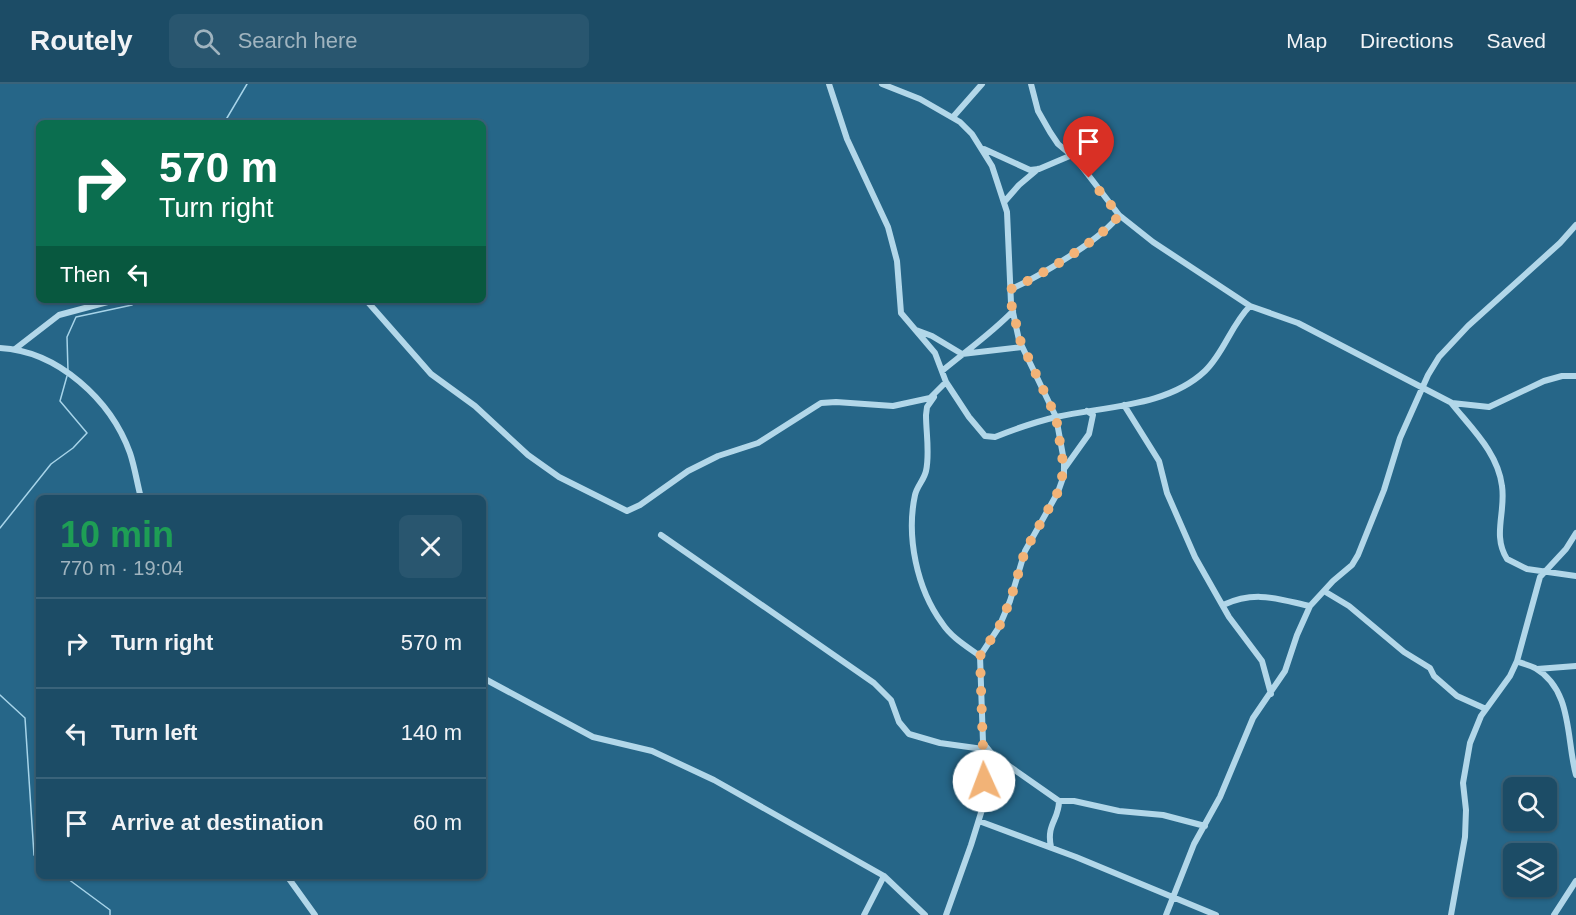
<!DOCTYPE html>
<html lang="en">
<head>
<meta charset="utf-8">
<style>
	body { margin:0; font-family:Arial,sans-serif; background:#29566f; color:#f1f3f6; height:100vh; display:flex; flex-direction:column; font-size:22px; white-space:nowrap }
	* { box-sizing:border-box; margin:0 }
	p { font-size:20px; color:#a0b4bf }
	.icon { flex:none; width:33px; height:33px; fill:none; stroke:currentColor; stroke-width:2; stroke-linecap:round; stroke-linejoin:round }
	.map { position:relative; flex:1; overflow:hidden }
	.details { position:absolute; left:36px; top:411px; width:450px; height:384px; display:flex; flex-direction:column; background:#1c4c66; border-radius:9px; box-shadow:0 2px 4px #0004,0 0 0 2px #3a637a }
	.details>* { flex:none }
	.banner { position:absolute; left:36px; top:36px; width:450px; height:183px; border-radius:9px; box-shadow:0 2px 4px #0004,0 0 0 2px #3a637a; background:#0b6e4f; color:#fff; overflow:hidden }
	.fabs { position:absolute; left:1503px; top:693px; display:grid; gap:12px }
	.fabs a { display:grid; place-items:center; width:54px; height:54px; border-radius:9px; background:#1c4c66; box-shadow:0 2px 4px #0004,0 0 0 2px #3a637a; font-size:30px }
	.pin { position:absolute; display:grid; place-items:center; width:51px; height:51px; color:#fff; margin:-62px -26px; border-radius:50% 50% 50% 0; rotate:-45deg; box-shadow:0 0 6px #0007 }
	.pin .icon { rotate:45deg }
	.me { position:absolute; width:66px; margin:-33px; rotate:358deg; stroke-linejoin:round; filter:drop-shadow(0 0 4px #0008) }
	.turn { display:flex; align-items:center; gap:21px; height:126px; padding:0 24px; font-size:27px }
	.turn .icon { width:78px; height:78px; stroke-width:2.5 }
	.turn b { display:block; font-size:42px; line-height:51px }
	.then { display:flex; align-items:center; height:57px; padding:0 24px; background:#0003; gap:12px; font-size:22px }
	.round { display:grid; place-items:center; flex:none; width:63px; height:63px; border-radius:9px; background:#29566f }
	.overview { display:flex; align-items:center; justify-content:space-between; height:102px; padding:0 24px }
	h1 { font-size:36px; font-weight:700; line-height:45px; color:#1e9e55 }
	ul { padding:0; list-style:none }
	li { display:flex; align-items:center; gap:18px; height:90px; padding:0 24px; border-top:2px solid #3a637a }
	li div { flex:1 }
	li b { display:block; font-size:22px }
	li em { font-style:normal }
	header { display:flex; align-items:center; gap:36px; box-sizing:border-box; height:84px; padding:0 30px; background:#1c4c66; border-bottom:2px solid #3a637a }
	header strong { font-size:28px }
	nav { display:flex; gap:33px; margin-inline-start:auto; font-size:21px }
	.search { width:420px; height:54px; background:#29566f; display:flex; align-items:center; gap:15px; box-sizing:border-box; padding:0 21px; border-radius:9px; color:#a0b4bf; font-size:22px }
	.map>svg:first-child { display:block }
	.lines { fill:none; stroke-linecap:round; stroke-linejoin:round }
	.stream { stroke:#a7d4e9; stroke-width:1.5 }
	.street { stroke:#b2d7e9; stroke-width:6 }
	.route { stroke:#f2b377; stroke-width:10; stroke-dasharray:0 18 }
</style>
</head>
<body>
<header>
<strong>Routely</strong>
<div class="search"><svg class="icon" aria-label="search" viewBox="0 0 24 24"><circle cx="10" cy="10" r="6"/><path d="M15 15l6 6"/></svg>Search here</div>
<nav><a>Map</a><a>Directions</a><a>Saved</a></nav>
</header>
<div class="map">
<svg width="1576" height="831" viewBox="0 0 1576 831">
	<rect width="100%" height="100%" fill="#266688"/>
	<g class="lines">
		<path class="stream" d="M224 39 247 0
			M68 287 67 253 76 233 132 221 138 216
			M0 444 51 380 73 364 87 349 60 317 67 292
			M0 611 25 634 34 771 39 774
			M64 792 110 826V831"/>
		<path class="street" d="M829 0 847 55 888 143 897 177 901 229 935 269 946 298 969 333 985 352 995 353C1015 345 1035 338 1056 333 1105 322 1167 323 1205 287 1224 269 1231 241 1250 222
			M882 0 920 15 960 38 972 50 992 82 1007 128 1011 219 1019 256 1056 333 1064 377V391L1058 408 1025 467 1010 517 999 543 980 572 985 716 971 761 946 831
			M1031 0 1038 27 1050 48 1058 60 1076 75 1119 131 1153 158 1250 222 1298 239 1452 319 1489 323 1544 297 1562 292H1576
			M953 33 982 0
			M984 65 1030 86 1039 85 1072 71
			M1005 117 1019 101 1038 85
			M1011 205C1037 194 1104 154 1119 131
			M366 216 431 290 475 322 528 371 559 393 627 427 640 421 688 387 718 372 758 359 821 319 836 318 893 322 930 314 946 298
			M916 246 932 252 962 270 1022 263
			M0 264C58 267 111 316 130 369 135 384 137 399 141 414
			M15 265 59 231 115 216
			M942 287C966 267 992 249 1013 227
			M934 313 927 323 926 331C926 349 930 369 926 387 924 396 917 402 915 411 906 453 917 505 942 539 951 553 966 562 980 572
			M1452 320C1472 345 1498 369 1502 402 1506 428 1492 451 1507 475L1527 485 1576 492
			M1124 321 1159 377 1167 409 1195 473 1229 533 1262 577 1271 610
			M1064 385 1089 350 1093 331 1087 327
			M661 451 874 599 891 616 899 638 909 650 940 659 983 665
			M1324 507 1349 522 1404 568 1430 584 1434 592 1457 612 1486 625
			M1223 521C1256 506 1277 515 1310 522
			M1517 577C1523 580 1529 581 1535 584 1573 606 1566 655 1576 691
			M1537 585 1576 582
			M483 594 593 653 652 667 714 696 884 792 925 831
			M983 659 992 670 1059 717C1059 736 1046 740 1051 763
			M1059 717H1074L1119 727 1163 731 1205 742
			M979 737 1076 773 1216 831
			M287 792 315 831
			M864 831 884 792
			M1166 831 1194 760 1220 713 1253 634 1285 587 1297 551 1310 522 1333 497 1352 481 1358 471 1384 406 1400 354 1428 291 1439 273 1468 242 1560 159 1576 141
			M1451 831 1465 753 1466 726 1463 699 1470 659 1481 632 1510 592 1517 577 1540 493 1566 465 1576 449
			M1554 831 1576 797"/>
	</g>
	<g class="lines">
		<path class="route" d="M984 697 980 572 999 543 1010 517 1025 467 1058 408 1064 385 1056 333 1020 256 1011 219V205C1037 194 1104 154 1119 131L1089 94"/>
	</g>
</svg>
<div class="fabs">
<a><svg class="icon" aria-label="search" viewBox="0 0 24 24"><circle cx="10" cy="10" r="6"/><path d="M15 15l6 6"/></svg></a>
<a><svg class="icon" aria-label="layers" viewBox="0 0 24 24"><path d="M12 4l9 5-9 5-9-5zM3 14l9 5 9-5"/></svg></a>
</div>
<div class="pin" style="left:1089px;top:94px;background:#d93025"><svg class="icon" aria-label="arrive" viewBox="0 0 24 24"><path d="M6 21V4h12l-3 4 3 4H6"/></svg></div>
<svg class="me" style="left:984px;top:697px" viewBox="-20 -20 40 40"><circle r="19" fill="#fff"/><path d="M0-13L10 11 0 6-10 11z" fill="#f2b377"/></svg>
<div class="banner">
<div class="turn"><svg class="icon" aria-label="right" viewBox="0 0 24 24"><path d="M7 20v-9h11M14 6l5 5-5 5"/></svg><div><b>570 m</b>Turn right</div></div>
<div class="then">Then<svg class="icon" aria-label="left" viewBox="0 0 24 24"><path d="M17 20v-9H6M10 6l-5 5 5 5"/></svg></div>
</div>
<section class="details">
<div class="overview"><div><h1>10 min</h1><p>770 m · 19:04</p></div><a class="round"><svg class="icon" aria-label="close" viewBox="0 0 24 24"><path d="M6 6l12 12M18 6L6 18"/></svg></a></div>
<ul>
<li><svg class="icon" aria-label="right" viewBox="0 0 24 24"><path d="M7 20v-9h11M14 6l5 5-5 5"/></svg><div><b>Turn right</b></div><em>570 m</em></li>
<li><svg class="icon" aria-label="left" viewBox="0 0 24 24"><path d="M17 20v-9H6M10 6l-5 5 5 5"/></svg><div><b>Turn left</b></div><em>140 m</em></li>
<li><svg class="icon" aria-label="arrive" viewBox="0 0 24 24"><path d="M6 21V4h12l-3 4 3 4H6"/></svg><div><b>Arrive at destination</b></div><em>60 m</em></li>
</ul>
</section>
</div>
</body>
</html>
